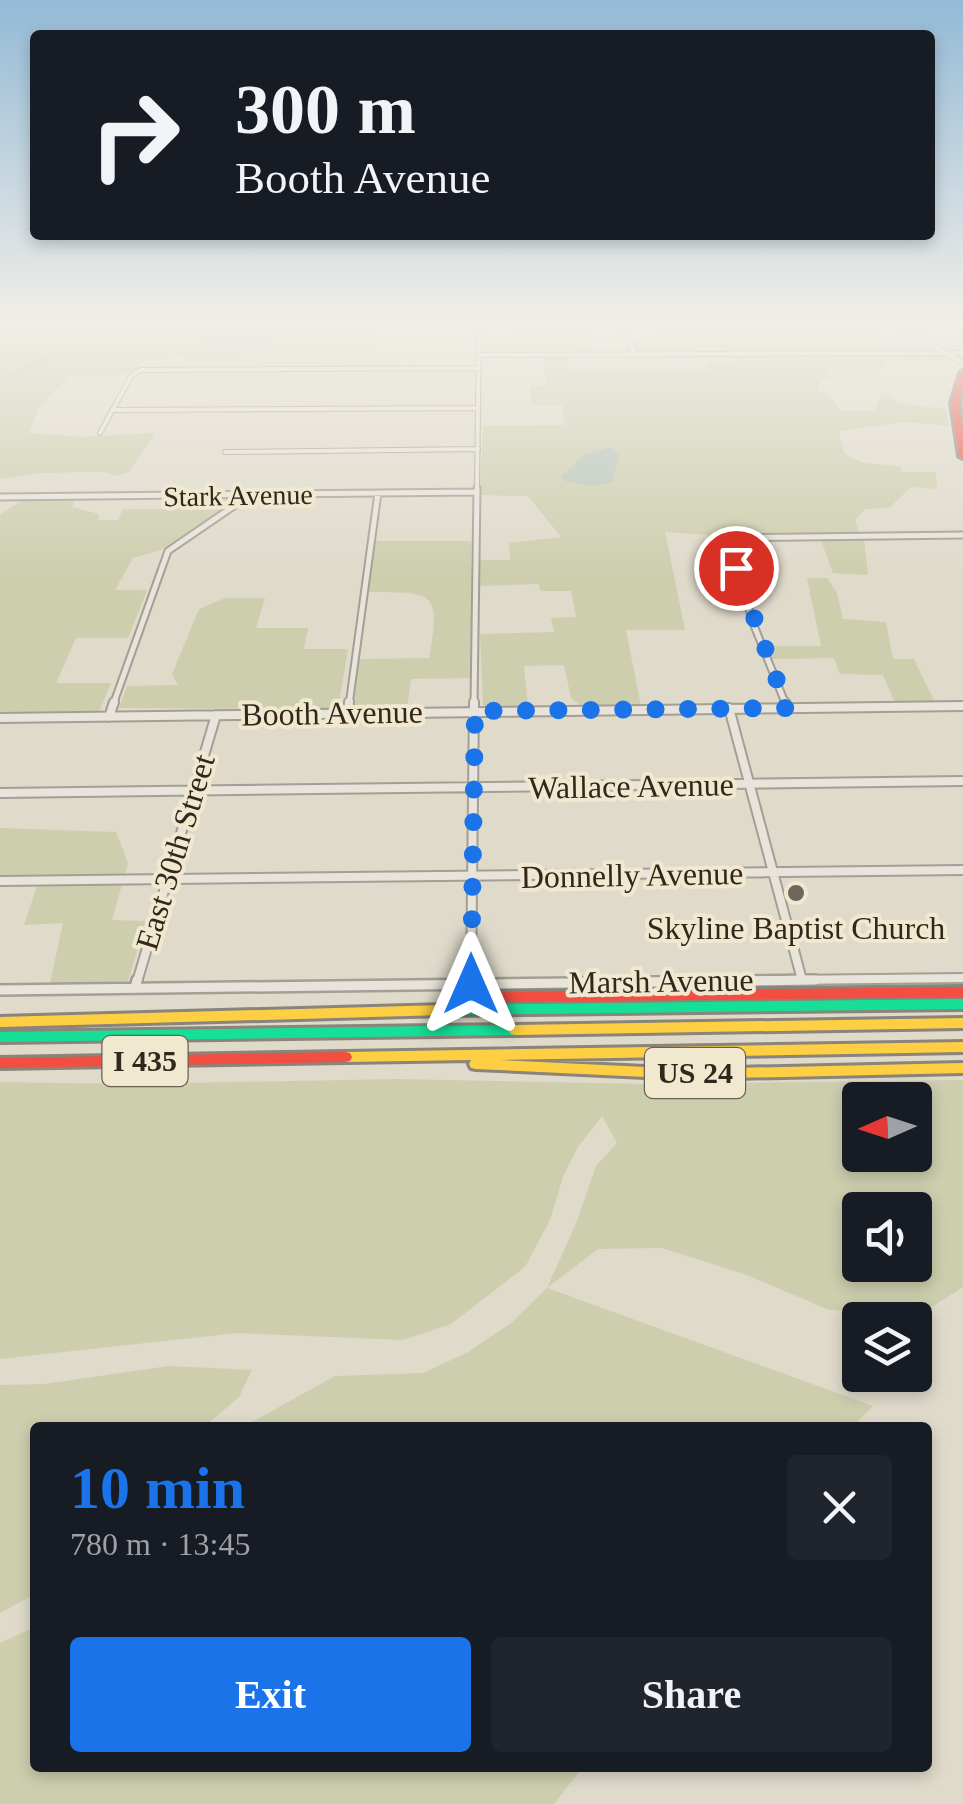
<!DOCTYPE html>
<html lang="en">
<head>
<meta charset="utf-8">
<style>
	body { margin:0; font-family:Georgia,serif; background:#20242c; color:#f1f3f6; height:100vh; display:flex; flex-direction:column; font-size:38px; white-space:nowrap }
	* { box-sizing:border-box; margin:0 }
	p { font-size:32px; color:#9ea1a6 }
	.icon { flex:none; width:55px; height:55px; fill:none; stroke:currentColor; stroke-width:2; stroke-linecap:round; stroke-linejoin:round }
	.map { position:relative; flex:1; overflow:hidden }
	.details { position:absolute; left:30px; top:1422px; width:902px; height:350px; display:flex; flex-direction:column; background:#171b24; border-radius:10px; box-shadow:0 5px 15px #0003 }
	.details>* { flex:none }
	.banner { position:absolute; left:30px; top:30px; width:905px; height:210px; border-radius:10px; box-shadow:0 5px 15px #0003; background:#171b24; color:#f1f3f6; overflow:hidden }
	.needle { width:65px; rotate:267deg }
	.controls { position:absolute; left:842px; top:1082px; display:grid; gap:20px }
	.controls a { display:grid; place-items:center; width:90px; height:90px; border-radius:10px; background:#171b24; box-shadow:0 5px 15px #0003; font-size:50px }
	.pin { position:absolute; display:grid; place-items:center; width:85px; height:85px; color:#fff; margin:-42px; border:5px solid #fff; border-radius:50%; box-shadow:0 2px 10px #0007 }
	.me { position:absolute; width:110px; margin:-55px; rotate:0deg; stroke-linejoin:round; filter:drop-shadow(0 0 8px #0008) }
	.turn { display:flex; align-items:center; gap:35px; height:210px; padding:0 40px; font-size:45px }
	.turn .icon { width:130px; height:130px; stroke-width:2.5 }
	.turn b { display:block; font-size:70px; line-height:85px }
	.round { display:grid; place-items:center; flex:none; width:105px; height:105px; border-radius:10px; background:#20242c }
	.head { display:flex; align-items:center; justify-content:space-between; height:170px; padding:0 40px }
	h1 { font-size:60px; font-weight:700; line-height:75px; color:#1a73e8 }
	.primary-button { display:flex; gap:20px; margin-top:auto; padding:20px 40px }
	.primary-button a { flex:1; height:115px; border-radius:10px; background:#1a73e8; color:#fff; font-size:40px; font-weight:700; line-height:115px; text-align:center }
	.primary-button a+a { background:#20242c; color:#f1f3f6 }
	.map>svg:first-child { display:block }
	.green { fill:#cdceae; fill-rule:evenodd }
	.water { fill:#b5c4bb }
	.lines { fill:none; stroke-linecap:round; stroke-linejoin:round }
	.stream { stroke:#b5c4bb; stroke-width:2.5 }
	.street-far3-casing { stroke:#a49f94; stroke-width:6 }
	.street-far2-casing { stroke:#a49f94; stroke-width:9 }
	.street-far1-casing { stroke:#a49f94; stroke-width:12 }
	.street-casing { stroke:#a49f94; stroke-width:14 }
	.fast-casing { stroke:#8a847a; stroke-width:6 }
	.slow-casing { stroke:#8a847a; stroke-width:6 }
	.jam-casing { stroke:#8a847a; stroke-width:6 }
	.street-far3 { stroke:#e8e4db; stroke-width:4 }
	.street-far2 { stroke:#e8e4db; stroke-width:5 }
	.street-far1 { stroke:#e8e4db; stroke-width:8 }
	.street { stroke:#e8e4db; stroke-width:9 }
	.fast { fill:#16e098; fill-rule:evenodd }
	.slow { fill:#ffcf43; fill-rule:evenodd }
	.jam { fill:#f24e42; fill-rule:evenodd }
	.route { stroke:#1a73e8; stroke-width:18; stroke-dasharray:0 32.4 }
	.poi-dot { fill:#6e665a; stroke:#f1e8d0; stroke-width:4 }
	.labels { text-anchor:middle; stroke-width:8; stroke-linejoin:round; paint-order:stroke }
	.far-street-label { font-size:28px; fill:#31271d; stroke:#f1e8d0 }
	.shield { fill:#f1e8d0; stroke:#6b6153; stroke-width:2.5 }
	.shield-label { font-size:30px; font-weight:bold; fill:#31271d }
	.street-label { font-size:32px; fill:#31271d; stroke:#f1e8d0 }
	.poi-label { font-size:32px; fill:#31271d; stroke:#f1e8d0 }
</style>
</head>
<body>
<div class="map">
<svg width="963" height="1804" viewBox="0 0 963 1804">
	<rect width="100%" height="100%" fill="#dfdaca"/>
	<path class="green" d="M0 323H216L193 326C225 352 228 346 269 341L270 333 301 323H379L373 350H257L252 357 190 362 182 357 146 359C132 383 93 375 69 375L38 410 29 433 82 437 155 433 129 472 117 476 104 472 40 473 0 479Z
		M517 323H585L593 352 482 351V337L517 338Z
		M677 323H893L899 327 871 328 889 351H637L634 342H659L654 330H680Z
		M730 354 947 355 956 361H882L885 369H822L832 378 821 379 817 391 830 394 840 411H874L882 394H890L897 403 946 409 948 426 906 422 839 431 844 453 863 463 901 466 902 472H936L937 489 911 487 889 508 865 509 855 520 860 534 723 536 665 532 685 630H626L641 706 583 707 571 698 564 665 524 666 528 707 483 706 480 634 554 632 551 618 576 617 571 591H541L538 584 479 586V560H510L509 543 561 537 528 496 480 495 483 426 565 425 562 405H531L530 387 546 386 543 355H567L570 370H708L705 362H732Z
		M228 496 238 499 161 550 133 558 115 590H147L128 638H76L56 683H111L99 712 0 713V515L24 499H76L72 507 99 514 98 520H118L123 509H162L167 497Z
		M820 538H864L868 575 833 573Z
		M373 541H471V678L411 679 407 709 353 707 359 659 429 658C442 588 432 593 366 592Z
		M807 578H827L837 593 843 619 886 622 893 659H914L935 703H895L883 675 840 674 834 658 772 659 766 646H821Z
		M225 598H265L256 628H308L304 649H348L338 709 119 708 127 686 178 685 172 674 199 609Z
		M0 828 116 832 128 863 112 920 146 921 128 981 50 983 63 923 24 925 37 886 29 875H0Z
		M396 1079 647 1084 963 1080V1287L919 1315 829 1310 747 1275 662 1248 598 1249 547 1288 873 1406 852 1427H243L335 1376 423 1373 468 1352 511 1323 547 1288 577 1221 596 1166 617 1143 602 1116 578 1147 563 1177 550 1220 525 1267 451 1324 403 1340 238 1333 0 1359V1082L127 1084ZM860 1100H915V1155H860ZM860 1210H915V1265H860Z
		M169 1366 252 1370 239 1397 204 1427 35 1428V1594L0 1613V1385L44 1384Z
		M35 1627V1768H582L554 1804H0V1643Z"/>
	<path class="water" d="M216 323H301L271 333 269 341C240 343 209 354 188 328Z
		M610 447 619 455 612 482 592 486 565 481 561 477 584 455Z"/>
	<g class="lines">
		<path class="stream" d="M0 382 45 358"/>
		<defs>
			<path id="street-far3" d="M623 323 634 353
				M896 323 963 363
				M479 355 963 353
				M112 410 479 408
				M100 433 131 376 141 370 479 368
				M225 452 478 449
				M477 490 479 323"/>
			<path id="street-far2" d="M0 497 477 492
				M113 705 168 551 250 495
				M349 705 378 493
				M474 705 477 488
				M786 705 753 623 728 538 963 535"/>
			<path id="street-far1" d="M785 702 787 708
				M729 708 802 980
				M348 713 349 702
				M109 717 114 702
				M0 718 963 706
				M0 793 963 781
				M0 881 963 870
				M137 982 216 715
				M471 982 474 702
				M614 982 963 978"/>
			<path id="street" d="M471 984V980
				M135 988 137 980
				M0 990 815 980"/>
			<path id="fast" d="M963 999V1009L445 1015 440 1013 438 1010 440 1007 445 1005Z
				M516 1025 521 1026 523 1030 521 1034 516 1035 0 1042V1032Z"/>
			<path id="slow" d="M445 1005 450 1007 452 1010 450 1013 445 1015 0 1027V1017Z
				M963 1018V1028L516 1035 511 1034 509 1030 511 1026 516 1025Z
				M963 1042V1052L500 1060 688 1069 963 1063V1073L688 1079 476 1069 471 1068 469 1064 471 1060 345 1062 340 1061 338 1057 340 1053 345 1052Z"/>
			<path id="jam" d="M963 371V386L959 403 963 432V458L959 456 951 403 960 373Z
				M963 987V997L499 1002 457 1006 452 1004 450 1001 452 998 457 996 499 992Z
				M345 1052 350 1053 352 1057 350 1061 345 1062 0 1068V1058Z"/>
		</defs>
		<use href="#street-far3" class="street-far3-casing"/>
		<use href="#street-far2" class="street-far2-casing"/>
		<use href="#street-far1" class="street-far1-casing"/>
		<use href="#street" class="street-casing"/>
		<use href="#fast" class="fast-casing"/>
		<use href="#slow" class="slow-casing"/>
		<use href="#jam" class="jam-casing"/>
		<use href="#street-far3" class="street-far3"/>
		<use href="#street-far2" class="street-far2"/>
		<use href="#street-far1" class="street-far1"/>
		<use href="#street" class="street"/>
		<use href="#fast" class="fast"/>
		<use href="#slow" class="slow"/>
		<use href="#jam" class="jam"/>
	</g>
	<linearGradient id="sky" x2="0" y2="1"><stop stop-color="#93bad6"/><stop offset="0.56" stop-color="#f1eee7"/><stop offset="1" stop-color="#f1eee7" stop-opacity="0"/></linearGradient>
	<rect width="963" height="575" fill="url(#sky)"/>
	<g class="lines">
		<path class="route" d="M471 984 475 711 787 708 736 568"/>
	</g>
	<circle class="poi-dot" cx="796" cy="893" r="10"/>
	<g class="labels">
		<g class="far-street-label">
			<text transform="translate(238 495) rotate(-1)" y="10">Stark Avenue</text>
		</g>
		<g class="shield">
			<rect x="102.5" y="1036" width="85" height="50" rx="8"/>
			<rect x="645" y="1048" width="100" height="50" rx="8"/>
		</g>
		<g class="shield-label">
			<text x="145" y="1071">I 435</text>
			<text x="695" y="1083">US 24</text>
		</g>
		<g class="street-label">
			<text transform="translate(332 713) rotate(-1)" y="11">Booth Avenue</text>
			<text transform="translate(631 786) rotate(-1)" y="11">Wallace Avenue</text>
			<text transform="translate(175 852) rotate(-73)" y="11">East 30th Street</text>
			<text transform="translate(632 875) rotate(-1)" y="11">Donnelly Avenue</text>
			<text transform="translate(661 981) rotate(-1)" y="11">Marsh Avenue</text>
		</g>
		<g class="poi-label">
			<text x="796" y="939">Skyline Baptist Church</text>
		</g>
	</g>
</svg>
<div class="controls">
<a><svg class="needle" viewBox="-14 -14 28 28"><path d="M0-13l5 13h-10z" fill="#e53935"/><path d="M0 13l5-13h-10z" fill="#9ea1a6"/></svg></a>
<a><svg class="icon" aria-label="sound" viewBox="0 0 24 24"><path d="M4 9h4l5-4v14l-5-4H4zM17 9q2 3 0 6"/></svg></a>
<a><svg class="icon" aria-label="layers" viewBox="0 0 24 24"><path d="M12 4l9 5-9 5-9-5zM3 14l9 5 9-5"/></svg></a>
</div>
<div class="pin" style="left:736px;top:568px;background:#d93025"><svg class="icon" aria-label="arrive" viewBox="0 0 24 24"><path d="M6 21V4h12l-3 4 3 4H6"/></svg></div>
<svg class="me" style="left:471px;top:984px" viewBox="-20 -20 40 40"><path d="M0-17L14 15 0 8-14 15z" fill="#1a73e8" stroke="#fff" stroke-width="4"/></svg>
<div class="banner">
<div class="turn"><svg class="icon" aria-label="right" viewBox="0 0 24 24"><path d="M7 20v-9h11M14 6l5 5-5 5"/></svg><div><b>300 m</b>Booth Avenue</div></div>
</div>
<section class="details">
<div class="head"><div><h1>10 min</h1><p>780 m · 13:45</p></div><a class="round"><svg class="icon" aria-label="close" viewBox="0 0 24 24"><path d="M6 6l12 12M18 6L6 18"/></svg></a></div>
<div class="primary-button"><a>Exit</a><a>Share</a></div>
</section>
</div>
</body>
</html>
